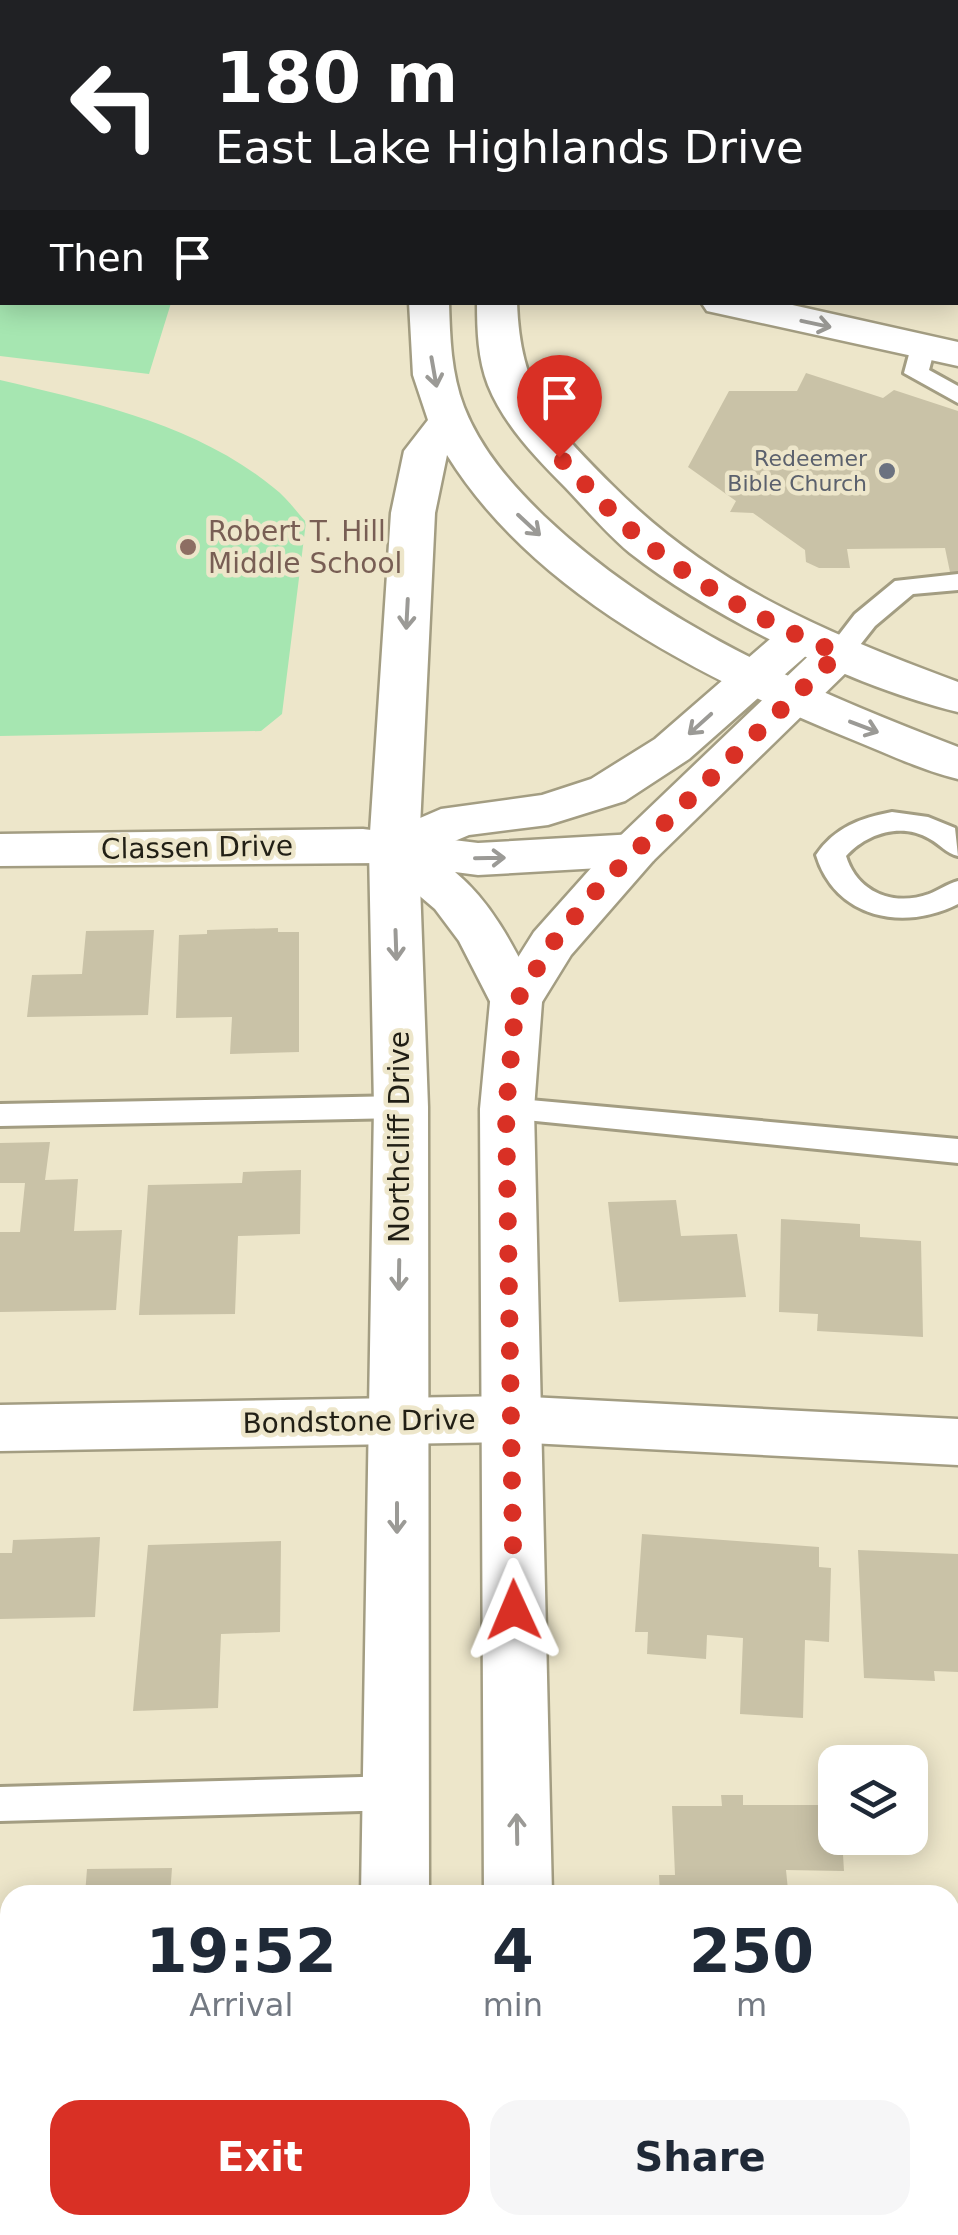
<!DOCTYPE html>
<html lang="en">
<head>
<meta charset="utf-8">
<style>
	body { margin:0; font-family:"DejaVu Sans",sans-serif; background:#f6f6f7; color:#1f2937; height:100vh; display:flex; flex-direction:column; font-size:38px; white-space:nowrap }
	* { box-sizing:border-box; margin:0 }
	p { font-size:32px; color:#747a83 }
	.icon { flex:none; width:55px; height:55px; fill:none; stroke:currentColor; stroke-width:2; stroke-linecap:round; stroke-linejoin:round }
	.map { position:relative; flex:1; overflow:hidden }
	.side { position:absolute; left:0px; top:1885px; width:960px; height:350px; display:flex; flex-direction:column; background:#fff; border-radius:30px 30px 0 0; box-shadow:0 5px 25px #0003 }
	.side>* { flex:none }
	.top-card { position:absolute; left:0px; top:0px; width:960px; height:305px; box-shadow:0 5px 25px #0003; background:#202124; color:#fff; overflow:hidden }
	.controls { position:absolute; left:818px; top:1745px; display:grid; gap:20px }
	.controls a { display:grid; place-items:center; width:110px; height:110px; border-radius:20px; background:#fff; box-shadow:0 5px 25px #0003; font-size:50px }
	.pin { position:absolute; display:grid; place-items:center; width:85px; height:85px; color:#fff; margin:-102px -42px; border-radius:50% 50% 50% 0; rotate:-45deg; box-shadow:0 0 10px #0007 }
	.pin .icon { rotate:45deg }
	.me { position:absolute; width:110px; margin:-55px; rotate:359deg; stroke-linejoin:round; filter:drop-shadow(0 0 8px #0008) }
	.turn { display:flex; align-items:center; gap:35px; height:210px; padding:0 50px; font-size:45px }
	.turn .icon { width:130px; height:130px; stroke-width:2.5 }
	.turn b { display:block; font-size:70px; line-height:85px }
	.then { display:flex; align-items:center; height:95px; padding:0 50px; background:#0003; gap:20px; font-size:38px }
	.eta { display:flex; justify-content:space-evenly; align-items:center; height:170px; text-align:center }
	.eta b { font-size:60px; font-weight:800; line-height:70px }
	.primary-button { display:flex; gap:20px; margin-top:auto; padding:20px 50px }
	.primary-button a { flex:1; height:115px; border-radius:30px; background:#d93025; color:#fff; font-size:40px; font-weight:800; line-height:115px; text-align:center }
	.primary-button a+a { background:#f6f6f7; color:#1f2937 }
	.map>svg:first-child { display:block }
	.green { fill:#a6e6b1 }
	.building { fill:#c9c2a7 }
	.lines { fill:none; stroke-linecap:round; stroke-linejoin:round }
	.service-casing { stroke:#a39d82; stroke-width:6 }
	.minor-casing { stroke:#a39d82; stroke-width:5 }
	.tertiary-casing { stroke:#a39d82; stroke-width:5 }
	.secondary-casing { stroke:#a39d82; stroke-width:5 }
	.service { fill:#fff; fill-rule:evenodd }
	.minor { fill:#fff; fill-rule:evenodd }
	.tertiary { fill:#fff; fill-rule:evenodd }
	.secondary { fill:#fff; fill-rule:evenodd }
	.oneway { stroke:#9b9a96 }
	.route { stroke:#d93025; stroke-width:18; stroke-dasharray:0 32.4 }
	.worship-dot { fill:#6b7280; stroke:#ede6ca; stroke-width:4 }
	.education-dot { fill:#8d6e63; stroke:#ede6ca; stroke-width:4 }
	.labels { text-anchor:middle; stroke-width:9; stroke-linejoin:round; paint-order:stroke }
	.far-worship-label { font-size:22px; fill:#5b616d; stroke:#ede6ca; text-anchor:end }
	.education-label { font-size:28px; fill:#785e54; stroke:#ede6ca; text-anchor:start }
	.street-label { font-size:28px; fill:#211f15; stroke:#ede6ca }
</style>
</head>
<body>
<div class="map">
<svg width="958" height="2235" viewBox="0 0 958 2235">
	<rect width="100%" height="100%" fill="#ede6ca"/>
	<path class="green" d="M0 195 2 302 171 303 149 374 0 356Z
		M0 380C93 402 198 425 274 488 286 497 296 511 306 522L282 714 261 731 0 736Z"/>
	<path class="building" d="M806 373 883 398 894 390 958 411V572H950L945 548 847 549 850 568H819L806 562 805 550 753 513 730 512 736 501 688 467 729 391H797Z
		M278 928V932H299V1052L230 1054 232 1017 176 1018 179 935 207 934V930Z
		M154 930 148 1015 27 1017 32 975 82 974 86 931Z
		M50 1142 45 1180 78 1179 74 1231 122 1230 116 1310 0 1312V1232H20L25 1183H0V1143Z
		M301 1170 300 1234 238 1236 235 1314 139 1315 148 1185 242 1183 243 1172Z
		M676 1200 681 1236 737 1234 746 1297 619 1302 608 1202Z
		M781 1219 860 1224V1237L921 1241 923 1337 817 1331 818 1314 779 1312Z
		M642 1534 819 1547V1567L831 1568 829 1642 805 1640 803 1718 740 1714 743 1638 707 1635 706 1659 647 1654 648 1632H635Z
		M100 1537 95 1617 0 1619V1553H12L13 1540Z
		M281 1541 280 1632 221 1634 218 1708 133 1711 148 1545Z
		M858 1550 958 1554V1672L934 1671 935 1681 864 1678Z
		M721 1795H743V1805H835V1838H842L844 1871 786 1870 788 1890H824V1895H660L659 1875H675L672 1806H722Z
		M172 1868 170 1895H85L87 1869Z
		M0 1937H10V2087H0Z
		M761 2225H897L898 2235H761Z"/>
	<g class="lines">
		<defs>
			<path id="service" d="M923 340 935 347 929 370 958 386V403L904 373 911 347Z
				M958 574V590L913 594 875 626 849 659H829L825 653 855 614 895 581Z
				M892 812 928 817 955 828 958 856C946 853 941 845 930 839 902 822 867 833 846 856 857 892 893 907 929 894 939 890 947 884 958 881V904C903 932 835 918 816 855 835 827 861 818 892 812Z
				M401 1096 412 1099 417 1107 412 1115 401 1118 0 1126V1104Z
				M507 1098 958 1139V1163L496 1117 491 1109 496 1101Z
				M397 1776 411 1781 417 1793 411 1805 397 1810 0 1821V1787Z"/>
			<path id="minor" d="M363 829 478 843 635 834 653 839 660 850 653 861 635 866 478 875 455 872C496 906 518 956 542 1002L535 1015 516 1020 497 1015 459 941 435 909 381 863 0 866V834Z
				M510 1396 958 1419V1465L510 1442 0 1451V1405Z"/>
			<path id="tertiary" d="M800 623 816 627 823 637 816 647 689 759 625 801 548 825 469 835 419 856 428 1107 429 1895H361L374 1107 369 848 376 837 441 809 542 795 591 779 655 739 784 627Z
				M839 639 856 643 862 653 856 663 653 861 571 955 542 1002 534 1109 552 1895H484L480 1109 490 1002 534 932 617 839 822 643Z
				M350 2225H424L423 2235H349Z
				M486 2225H560V2235H486Z"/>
			<path id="secondary" d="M387 0H423L424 2H389Z
				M458 0H494L496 2H460Z
				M0 91 2 92V114H0Z
				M0 135H2V158H0Z
				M409 302H449C450 338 451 373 464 407 481 450 511 484 544 516 662 628 809 689 958 747V779C921 770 886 753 851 739 705 680 533 594 447 455L435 513 419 848 412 859 394 864 376 859 369 848 391 513 404 451 428 420 413 375Z
				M477 302H517C520 391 551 424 611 484 713 587 825 632 958 682V712C855 687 714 619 630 553 607 534 587 510 566 488 536 458 504 425 488 385 478 359 477 331 477 302Z
				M701 302H779L958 342V366L707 311Z"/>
		</defs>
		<use href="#service" class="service-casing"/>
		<use href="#minor" class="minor-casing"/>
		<use href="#tertiary" class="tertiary-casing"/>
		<use href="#secondary" class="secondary-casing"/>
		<use href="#service" class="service"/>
		<use href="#minor" class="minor"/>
		<use href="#tertiary" class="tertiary"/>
		<use href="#secondary" class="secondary"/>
	</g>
	<defs><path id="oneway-shaft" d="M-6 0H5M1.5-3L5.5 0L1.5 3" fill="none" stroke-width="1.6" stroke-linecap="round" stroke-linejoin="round" transform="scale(2.5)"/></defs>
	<g class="oneway">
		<use href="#oneway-shaft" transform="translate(816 324) rotate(12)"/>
		<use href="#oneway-shaft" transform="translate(434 372) rotate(80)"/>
		<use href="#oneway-shaft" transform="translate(529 525) rotate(43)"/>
		<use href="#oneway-shaft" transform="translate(407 614) rotate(93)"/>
		<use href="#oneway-shaft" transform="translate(700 724) rotate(138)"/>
		<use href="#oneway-shaft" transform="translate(864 727) rotate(21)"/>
		<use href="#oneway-shaft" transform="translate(490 858) rotate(-1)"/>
		<use href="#oneway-shaft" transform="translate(396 945) rotate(88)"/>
		<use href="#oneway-shaft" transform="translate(399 1275) rotate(91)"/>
		<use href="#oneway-shaft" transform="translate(397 1518) rotate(90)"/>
		<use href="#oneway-shaft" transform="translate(517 1829) rotate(-91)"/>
	</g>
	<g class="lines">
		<path class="route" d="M514 1610 506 1109 516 1002 552 944 600 886 839 653C772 626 703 589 646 543 615 518 587 485 559 457"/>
	</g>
	<circle class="worship-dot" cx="887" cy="471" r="10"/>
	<circle class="education-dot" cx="188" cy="547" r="10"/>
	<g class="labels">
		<g class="far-worship-label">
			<text x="867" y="466">Redeemer<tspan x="867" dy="25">Bible Church</tspan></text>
		</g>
		<g class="education-label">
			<text x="208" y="541">Robert T. Hill<tspan x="208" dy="32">Middle School</tspan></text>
		</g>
		<g class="street-label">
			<text transform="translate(197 847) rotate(-1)" y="10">Classen Drive</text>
			<text transform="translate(399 1137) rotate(-90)" y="10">Northcliff Drive</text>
			<text transform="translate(359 1421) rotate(-1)" y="10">Bondstone Drive</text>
		</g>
	</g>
</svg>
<div class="controls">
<a><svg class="icon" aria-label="layers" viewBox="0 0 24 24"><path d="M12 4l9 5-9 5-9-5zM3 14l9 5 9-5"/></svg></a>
</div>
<div class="pin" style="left:559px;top:457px;background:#d93025"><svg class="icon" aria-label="arrive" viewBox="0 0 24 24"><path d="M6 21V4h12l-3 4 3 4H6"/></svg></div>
<svg class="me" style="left:514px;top:1610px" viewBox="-20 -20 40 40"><path d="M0-17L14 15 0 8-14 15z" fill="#d93025" stroke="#fff" stroke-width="4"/></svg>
<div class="top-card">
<div class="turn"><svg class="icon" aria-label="left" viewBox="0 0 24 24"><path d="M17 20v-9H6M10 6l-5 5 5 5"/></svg><div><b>180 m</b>East Lake Highlands Drive</div></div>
<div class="then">Then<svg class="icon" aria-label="arrive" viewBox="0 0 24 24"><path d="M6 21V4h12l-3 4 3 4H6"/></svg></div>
</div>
<section class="side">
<div class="eta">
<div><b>19:52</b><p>Arrival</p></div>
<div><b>4</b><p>min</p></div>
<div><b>250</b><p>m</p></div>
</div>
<div class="primary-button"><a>Exit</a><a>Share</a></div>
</section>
</div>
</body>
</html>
